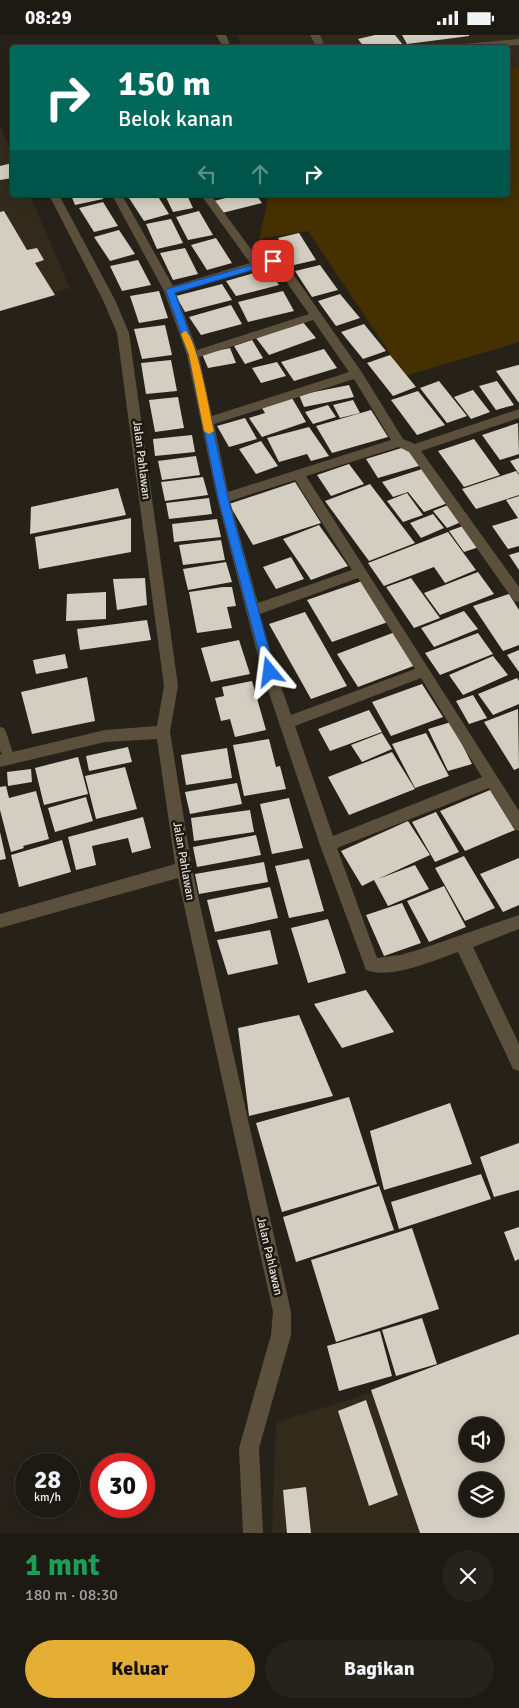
<!DOCTYPE html>
<html lang="id">
<head>
<meta charset="utf-8">
<style>
	body { margin:0; font-family:Signika,sans-serif; background:#25231c; color:#f1f3f6; height:100vh; display:flex; flex-direction:column; font-size:19px; white-space:nowrap }
	* { box-sizing:border-box; margin:0 }
	p { font-size:16px; color:#a0a1a0 }
	.icon { flex:none; width:28px; height:28px; fill:none; stroke:currentColor; stroke-width:2; stroke-linecap:round; stroke-linejoin:round }
	.map { position:relative; height:1498px; overflow:hidden }
	.panel { display:flex; flex-direction:column; background:#1d1a13; flex:1 }
	.panel>* { flex:none }
	.top-card { position:absolute; left:10px; top:10px; width:500px; height:152px; border-radius:5px; box-shadow:0 2px 12px #0003,0 0 0 1px #3b3833; background:#00695c; color:#fff; overflow:hidden }
	.buttons { position:absolute; left:459px; top:1382px; display:grid; gap:10px }
	.buttons a { display:grid; place-items:center; width:45px; height:45px; border-radius:50%; background:#1d1a13; box-shadow:0 2px 12px #0003,0 0 0 1px #3b3833; font-size:25px }
	.speed { position:absolute; left:15px; top:1418px; display:flex; gap:10px; font-size:25px; font-weight:700; text-align:center }
	.speed>* { display:grid; place-content:center; width:65px; height:65px; border-radius:50%; background:#1d1a13; box-shadow:0 2px 12px #0003,0 0 0 1px #3b3833; line-height:1 }
	.speed small { font-size:12px; font-weight:400 }
	.speed .limit { border:8px solid #d22; background:#fff; color:#111 }
	.pin { position:absolute; display:grid; place-items:center; width:42px; height:42px; color:#fff; margin:-21px; border-radius:10px; box-shadow:0 2px 8px #0006 }
	.me { position:absolute; width:55px; margin:-28px; rotate:344deg; stroke-linejoin:round; filter:drop-shadow(0 0 4px #0008) }
	.turn { display:flex; align-items:center; gap:18px; height:105px; padding:0 25px; font-size:22px }
	.turn .icon { width:65px; height:65px; stroke-width:2.5 }
	.turn b { display:block; font-size:35px; line-height:42px }
	.lanes { display:flex; align-items:center; height:48px; padding:0 25px; background:#0003; justify-content:center; gap:25px; direction:ltr }
	.lanes .off { opacity:.35 }
	.round { display:grid; place-items:center; flex:none; width:52px; height:52px; border-radius:26px; background:#25231c }
	.headline { display:flex; align-items:center; justify-content:space-between; height:85px; padding:0 25px }
	h1 { font-size:30px; font-weight:700; line-height:38px; color:#1e9e55 }
	.action { display:flex; gap:10px; margin-top:auto; padding:10px 25px }
	.action a { flex:1; height:58px; border-radius:30px; background:#e4ae35; color:#111; font-size:20px; font-weight:700; line-height:58px; text-align:center }
	.action a+a { background:#25231c; color:#f1f3f6 }
	.status { display:flex; justify-content:space-between; align-items:center; height:35px; padding:0 25px; background:#1d1a13; direction:ltr }
	.status svg { height:14px; fill:currentColor }
	.map>svg:first-child { display:block }
	.built { fill:#322b1c; fill-rule:evenodd }
	.green { fill:#443001 }
	.building { fill:#d4cec2; fill-rule:evenodd }
	.lines { fill:none; stroke-linecap:round; stroke-linejoin:round }
	.lane { fill:#5b503b; fill-rule:evenodd }
	.street { fill:#5b503b; fill-rule:evenodd }
	.route { fill:#1a73e8; stroke:#114b97 }
	.slow { fill:#f59e0b }
	.labels { text-anchor:middle; stroke-width:5; stroke-linejoin:round; paint-order:stroke }
	.street-label { font-size:12px; fill:#e2dfd9; stroke:#1d1910 }
</style>
</head>
<body>
<div class="status"><b>08:29</b><svg viewBox="0 0 49 12"><path d="M0 12V9h3v3zM5 12V6h3v6zM10 12V3h3v9zM15 12V0h3v12zM26 1h20v11H26zM47 4h2v5h-2z"/></svg></div>
<div class="map">
<svg width="519" height="1498" viewBox="0 0 519 1498">
	<rect width="100%" height="100%" fill="#272219"/>
	<path class="built" d="M236 0H519V32L508 34V12H241Z
		M0 91 12 118V160H30L70 253 0 275Z
		M485 1323 519 1498H272L276 1387ZM468 1391H495V1419H468ZM468 1446H495V1474H468Z"/>
	<path class="green" d="M519 32V307L405 341 308 196 259 204 269 160H508V34Z"/>
	<path class="building" d="M375 0H395L403 10 391 12H364L358 4Z
		M402 0H469V1L407 9Z
		M12 128V143L0 145V131Z
		M71 160H101L103 164 75 170Z
		M127 160H157L169 179 144 186Z
		M165 160H187L193 173 173 177Z
		M237 160H256L262 168 222 178 214 166Z
		M103 167 118 191 94 197 79 173Z
		M4 176 27 215 37 213 44 225 35 228 55 260 0 276V177Z
		M199 176 213 200 188 205 176 182Z
		M171 184 183 208 157 214 146 189Z
		M119 195 135 219 110 226 94 202Z
		M299 198 316 225 294 230 278 203Z
		M216 203 232 228 207 235 191 210Z
		M185 213 198 239 173 245 160 218Z
		M138 225 151 250 122 256 110 231Z
		M320 230 338 255 312 262 295 236Z
		M268 234 279 250 236 261 226 246Z
		M222 249 232 265 185 277 176 261Z
		M159 256 168 283 139 288 130 261Z
		M283 256 294 276 248 287 238 267Z
		M340 259 360 283 336 291 318 266Z
		M231 270 242 289 201 300 189 282Z
		M302 286 316 303 269 320 256 303Z
		M364 289 386 316 363 324 341 297Z
		M165 290 172 320 142 324 134 294Z
		M252 305 263 323 245 329 234 311Z
		M230 313 236 328 208 333 202 319Z
		M324 314 337 333 294 346 281 327Z
		M390 320 416 352 393 361 367 328Z
		M171 325 177 356 146 359 141 328Z
		M277 327 286 341 261 348 252 333Z
		M518 330H519V368L496 336Z
		M439 346 467 381 447 388 420 353Z
		M497 346 514 370 496 375 479 351Z
		M349 350 354 362 304 372 299 360Z
		M473 355 490 377 471 384 454 362Z
		M418 356 445 390 417 400 391 365Z
		M178 362 184 393 155 397 149 365Z
		M292 363 306 387 262 402 249 383 265 378 262 373Z
		M353 365 360 378 340 383 333 370Z
		M328 370 336 382 313 389 305 377Z
		M371 375 388 402 332 418 316 391Z
		M245 383 257 404 229 412 217 391Z
		M518 388 519 419 500 425 482 400Z
		M309 392 329 421 311 426 307 419 279 427 267 403Z
		M192 400 195 417 155 421 153 404Z
		M474 404 500 440 464 452 438 416Z
		M261 406 278 431 256 439 239 414Z
		M408 411 422 430 378 443 366 424Z
		M196 421 200 440 162 445 158 426Z
		M519 423V439L510 426Z
		M349 429 364 449 331 461 317 440Z
		M422 434 448 468 424 477 408 457 393 462 382 447Z
		M516 436 519 440V460L476 474 462 454Z
		M203 442 208 460 165 466 161 447Z
		M295 447 321 488 253 510 229 469Z
		M370 449 415 508 369 526 325 466Z
		M118 453 126 480 30 499 31 472Z
		M407 458 423 480 403 487 387 466Z
		M519 461V511L508 514 492 491 518 483 506 465Z
		M209 463 212 479 169 484 166 468Z
		M448 470 461 487 447 493 433 476Z
		M433 479 444 493 421 503 410 488Z
		M131 483V517L39 534 35 502Z
		M217 484 221 502 174 507 172 489Z
		M319 490 348 531 311 545 283 504Z
		M463 491 479 512 464 517 449 496Z
		M448 497 476 535 445 548 434 532 384 551 368 528Z
		M221 505 225 525 183 530 179 510Z
		M519 517V535L509 520Z
		M291 522 304 544 276 554 263 532Z
		M226 527 232 547 188 555 183 534Z
		M478 537 494 559 440 580 424 558Z
		M145 543 147 570 117 575 113 544Z
		M411 543 440 583 414 593 386 552Z
		M362 546 388 587 332 607 307 565Z
		M223 552H232L236 571 227 572 232 593 197 598 189 557Z
		M106 557V584L66 586 67 559Z
		M509 559 519 575V610L503 616 473 571Z
		M464 576 478 594 434 612 421 593Z
		M305 577 347 651 311 664 269 589Z
		M147 585 151 605 80 615 77 594Z
		M395 597 416 630 358 652 337 619Z
		M478 598 493 619 440 640 425 618Z
		M239 605 250 639 211 647 201 613Z
		M519 615V637L507 620Z
		M65 619 68 633 36 639 33 625Z
		M493 621 508 640 463 660 449 640Z
		M87 642 95 686 32 699 21 657Z
		M517 643 519 646V669L493 680 478 659Z
		M252 646 266 695 235 702 230 684 221 686 215 663 224 661 222 652Z
		M422 649 443 682 391 701 372 667Z
		M473 660 487 683 469 689 456 666Z
		M518 674 519 733 514 735 484 687Z
		M369 675 382 697 330 716 318 694Z
		M451 687 472 729 448 736 428 694Z
		M382 698 392 714 362 727 351 710Z
		M426 698 449 741 415 753 392 709Z
		M269 704 276 732 280 731 286 754 244 761 233 710Z
		M128 712 132 727 89 736 86 721Z
		M227 713 232 743 186 750 181 720Z
		M392 717 415 754 349 780 328 742Z
		M78 722 88 759 44 770 35 733Z
		M125 732 137 774 96 784 85 741Z
		M31 734 32 747 8 751 7 737Z
		M237 748 242 769 190 779 185 757Z
		M6 751 9 763 36 756 49 804 23 811 24 813 11 817 0 775V752Z
		M490 755 515 795 465 816 440 776Z
		M86 762 93 786 55 797 48 773Z
		M289 763 303 813 272 819 260 769Z
		M250 775 254 797 194 806 191 783Z
		M436 777 459 817 435 827 412 787Z
		M143 782 151 813 132 818 128 803 92 811 96 830 76 835 68 802Z
		M408 786 430 820 378 844 415 830 429 854 388 871 374 845 362 851 341 816Z
		M0 797 6 824 0 825Z
		M256 800 261 820 197 832 193 812Z
		M62 805 71 837 19 852 11 820Z
		M464 821 495 873 465 886 435 833Z
		M519 823V870L503 877 480 839Z
		M309 824 324 876 289 883 275 831Z
		M264 827 268 847 199 859 195 839Z
		M444 851 466 892 429 907 407 866Z
		M270 852 278 883 215 897 207 865Z
		M402 868 421 908 384 921 366 880Z
		M328 884 346 938 308 948 291 893Z
		M270 895 278 929 228 940 217 905Z
		M366 955 394 997 342 1013 314 969Z
		M299 980 333 1061 249 1081 238 993Z
		M349 1062 377 1149 282 1177 256 1088Z
		M450 1068 472 1129 384 1155 370 1096Z
		M519 1108V1155L494 1162 480 1122Z
		M481 1139 491 1164 399 1194 391 1167Z
		M379 1151 394 1195 296 1227 283 1182Z
		M519 1192V1224L515 1226 504 1197Z
		M412 1193 439 1274 336 1307 311 1225Z
		M422 1283 437 1329 396 1341 382 1295Z
		M380 1296 392 1341 339 1356 327 1311Z
		M519 1299V1498H420L371 1355ZM468 1391H495V1419H468ZM468 1446H495V1474H468Z
		M366 1365 398 1460 369 1471 338 1376Z
		M306 1452 311 1498H287L283 1455Z"/>
	<g class="lines">
		<path class="lane" d="M0 692 4 693 6 697 15 724 13 728 9 729 5 728 0 715Z"/>
		<path class="street" d="M216 0H226L231 12H223Z
			M310 0H320L325 12H317Z
			M519 4V10L489 12H458L463 9Z
			M49 160H59L115 265 129 298 178 651 170 697 192 834 291 1277V1300L259 1413 263 1498H243L239 1413 271 1300 273 1277 178 843 0 893V879L175 829 157 704 105 707 0 732V720L105 695 157 691 164 651 117 298 103 265Z
			M112 160H122L173 251 250 228 201 160H211L259 225 270 222 284 226 361 336 403 404 415 409 519 374V383L421 416 519 552V567L514 566 409 417 399 412 306 441 519 776V796L514 794 489 753 337 813 377 923 400 920 421 914 519 880V894L473 912 519 1009V1036L513 1034 458 917C435 925 390 945 366 935L320 810 262 637 217 463 187 320 164 256ZM270 230 276 232 309 279 197 315 176 258ZM313 285 349 337 212 381 199 322ZM354 344 391 405 228 457 214 389ZM295 445 352 535 258 568 230 466ZM358 543 415 634 291 680 276 637 260 579ZM421 643 482 742 333 801 295 691Z"/>
	</g>
	<path class="route" d="M273 224 277 226 276 228 175 258 197 320 228 463 275 637 270 641 264 637 218 463 189 320 166 256 167 254Z"/>
	<path class="slow" d="M185 296C197 301 210 380 214 396L209 399 204 396 189 320 181 299Z"/>
	<g class="labels">
		<g class="street-label">
			<text transform="translate(142 425) rotate(83)" y="4">Jalan Pahlawan</text>
			<text transform="translate(184 826) rotate(80)" y="4">Jalan Pahlawan</text>
			<text transform="translate(270 1221) rotate(77)" y="4">Jalan Pahlawan</text>
		</g>
	</g>
</svg>
<div class="buttons">
<a><svg class="icon" aria-label="sound" viewBox="0 0 24 24"><path d="M4 9h4l5-4v14l-5-4H4zM17 9q2 3 0 6"/></svg></a>
<a><svg class="icon" aria-label="layers" viewBox="0 0 24 24"><path d="M12 4l9 5-9 5-9-5zM3 14l9 5 9-5"/></svg></a>
</div>
<div class="speed"><div>28<small>km/h</small></div><div class="limit">30</div></div>
<div class="pin" style="left:273px;top:226px;background:#d93025"><svg class="icon" aria-label="arrive" viewBox="0 0 24 24"><path d="M6 21V4h12l-3 4 3 4H6"/></svg></div>
<svg class="me" style="left:270px;top:637px" viewBox="-20 -20 40 40"><path d="M0-17L14 15 0 8-14 15z" fill="#1a73e8" stroke="#fff" stroke-width="4"/></svg>
<div class="top-card">
<div class="turn"><svg class="icon" aria-label="right" viewBox="0 0 24 24"><path d="M7 20v-9h11M14 6l5 5-5 5"/></svg><div><b>150 m</b>Belok kanan</div></div>
<div class="lanes"><svg class="icon off" aria-label="left" viewBox="0 0 24 24"><path d="M17 20v-9H6M10 6l-5 5 5 5"/></svg><svg class="icon off" aria-label="ahead" viewBox="0 0 24 24"><path d="M12 20V5M6 11l6-6 6 6"/></svg><svg class="icon" aria-label="right" viewBox="0 0 24 24"><path d="M7 20v-9h11M14 6l5 5-5 5"/></svg></div>
</div>
</div>
<section class="panel">
<div class="headline"><div><h1>1 mnt</h1><p>180 m · 08:30</p></div><a class="round"><svg class="icon" aria-label="close" viewBox="0 0 24 24"><path d="M6 6l12 12M18 6L6 18"/></svg></a></div>
<div class="action"><a>Keluar</a><a>Bagikan</a></div>
</section>
</body>
</html>
